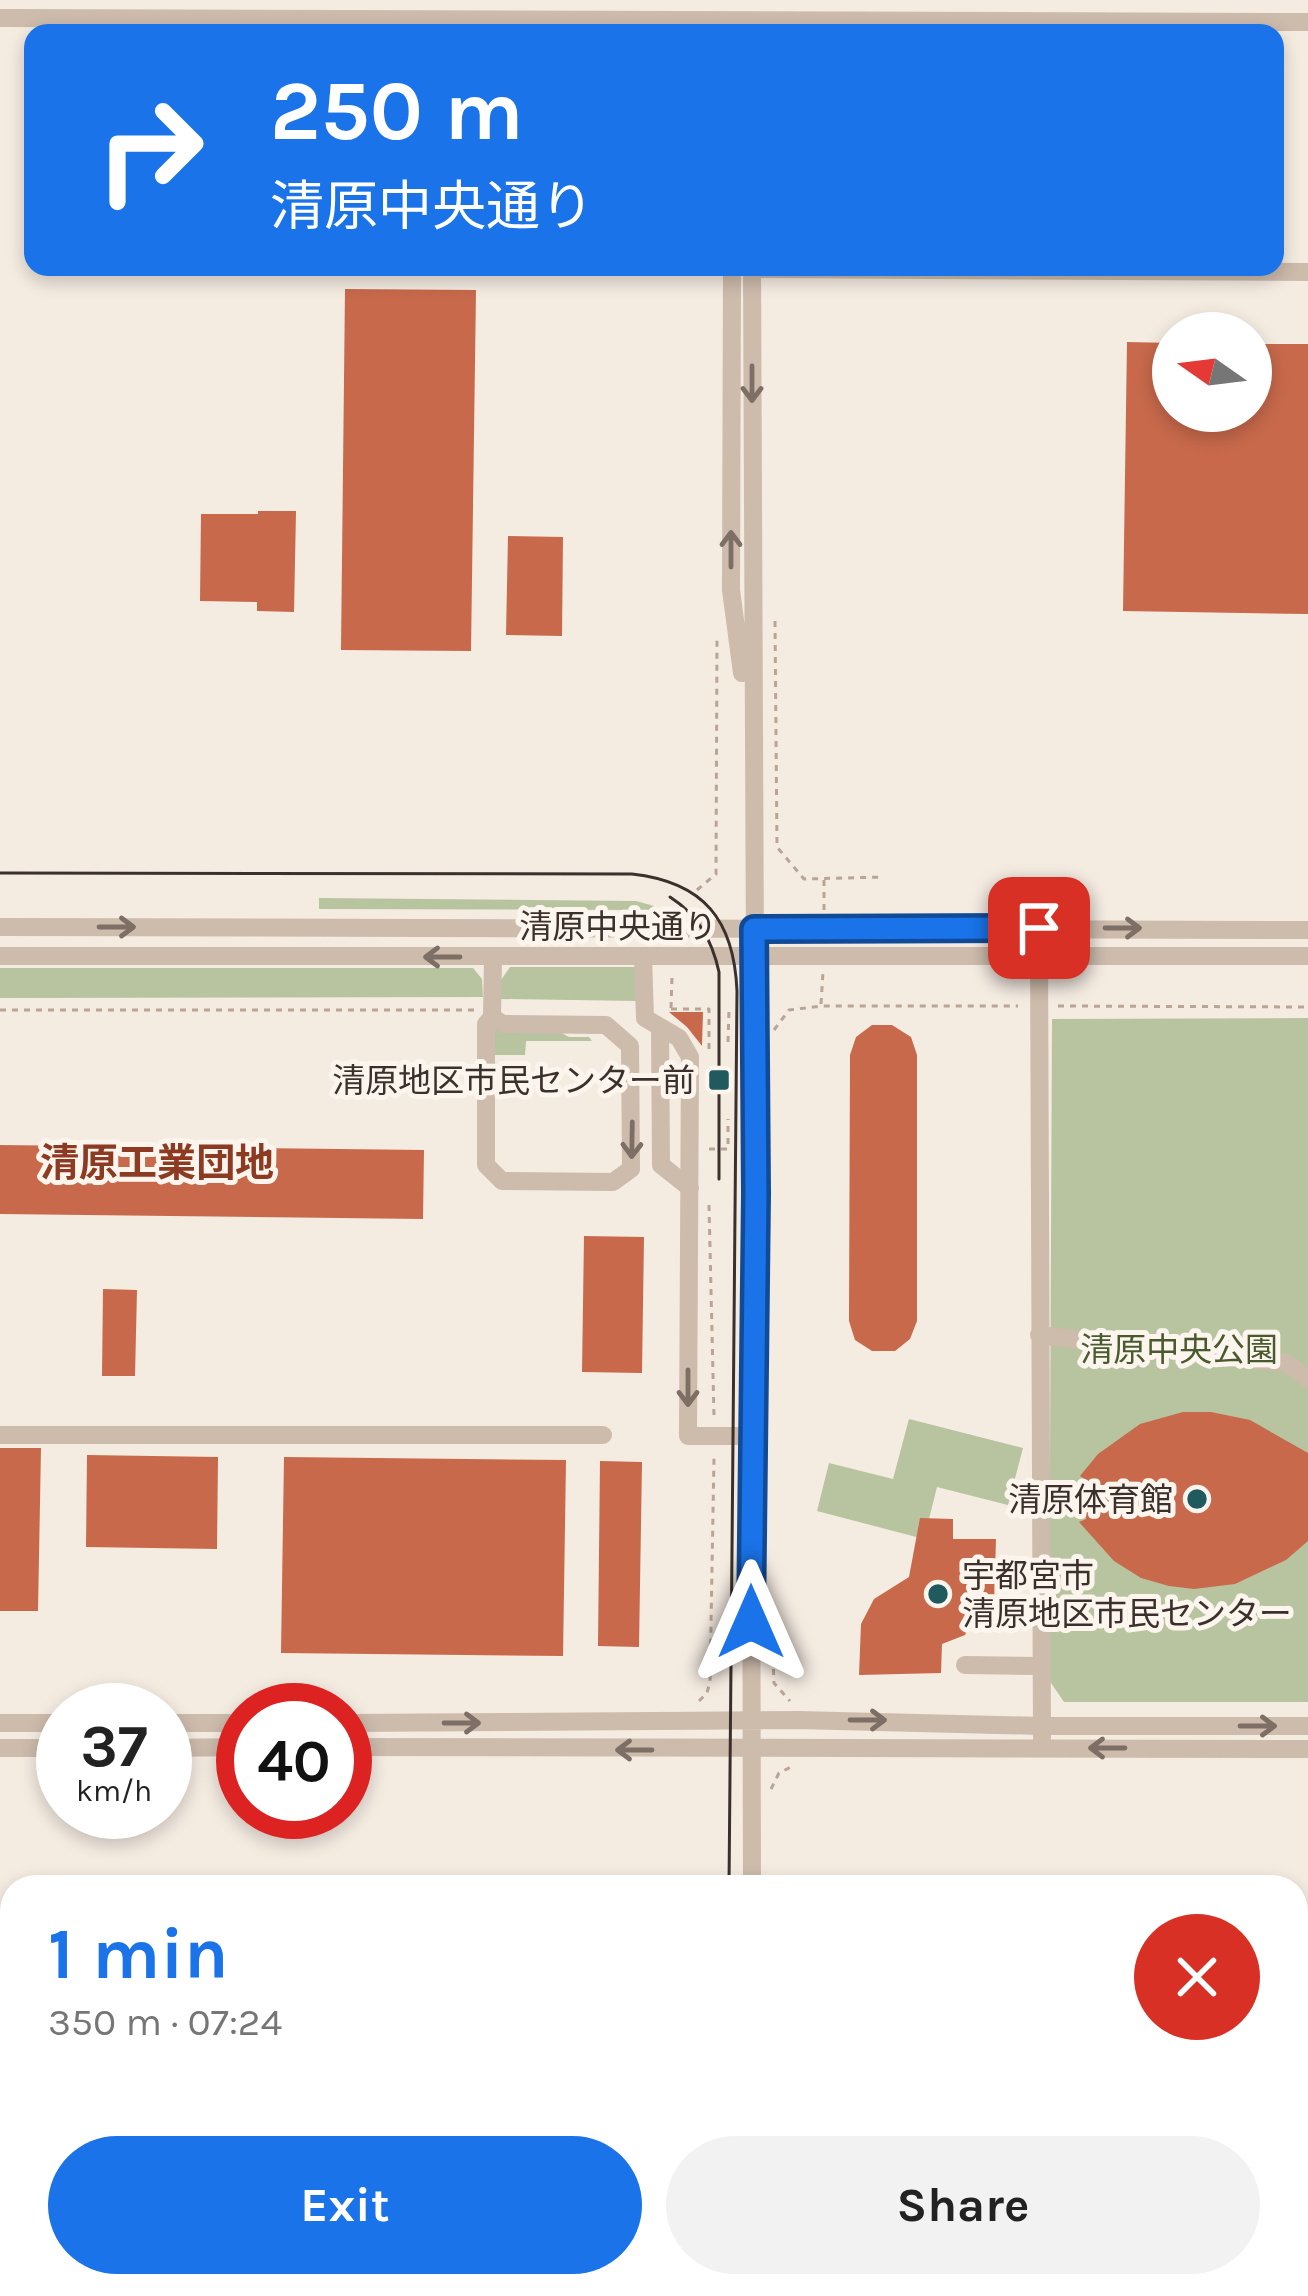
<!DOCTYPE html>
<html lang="en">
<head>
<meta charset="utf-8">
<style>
	body { margin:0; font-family:Karla,"Noto Sans JP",sans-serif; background:#f2f2f2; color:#222; height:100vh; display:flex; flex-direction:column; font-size:45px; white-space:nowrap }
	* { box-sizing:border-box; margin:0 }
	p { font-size:39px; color:#767676 }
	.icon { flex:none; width:66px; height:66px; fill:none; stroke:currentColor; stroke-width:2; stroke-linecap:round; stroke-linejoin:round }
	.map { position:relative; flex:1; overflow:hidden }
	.panel { position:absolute; left:0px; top:1875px; width:1308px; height:423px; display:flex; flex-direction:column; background:#fff; border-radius:36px 36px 0 0; box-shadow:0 6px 18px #0003 }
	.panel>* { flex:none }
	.banner { position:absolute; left:24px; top:24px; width:1260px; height:252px; border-radius:24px; box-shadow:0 6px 18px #0003; background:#1a73e8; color:#fff; overflow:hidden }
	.needle { width:78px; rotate:284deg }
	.buttons { position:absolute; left:1152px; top:312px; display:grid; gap:24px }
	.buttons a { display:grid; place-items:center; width:120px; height:120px; border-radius:50%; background:#fff; box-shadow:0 6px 18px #0003; font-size:60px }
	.speed { position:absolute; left:36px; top:1683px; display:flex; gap:24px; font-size:60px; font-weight:700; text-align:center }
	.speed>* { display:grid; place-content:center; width:156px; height:156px; border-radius:50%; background:#fff; box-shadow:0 6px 18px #0003; line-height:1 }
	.speed small { font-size:30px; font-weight:400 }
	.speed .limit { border:18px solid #d22; background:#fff; color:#111 }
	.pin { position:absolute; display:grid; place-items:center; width:102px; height:102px; color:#fff; margin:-51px; border-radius:24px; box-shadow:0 6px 18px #0006 }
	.me { position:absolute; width:132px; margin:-66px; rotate:0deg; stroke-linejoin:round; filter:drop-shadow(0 0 9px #0008) }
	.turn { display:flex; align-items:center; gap:42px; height:252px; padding:0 48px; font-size:54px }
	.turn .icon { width:156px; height:156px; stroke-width:2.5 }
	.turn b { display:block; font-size:84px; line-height:102px }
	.round { display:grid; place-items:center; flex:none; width:126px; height:126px; border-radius:63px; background:#f2f2f2 }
	.overview { display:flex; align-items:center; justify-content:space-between; height:204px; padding:0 48px }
	h1 { font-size:72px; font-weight:700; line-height:90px; color:#1a73e8 }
	.button { display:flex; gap:24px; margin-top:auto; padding:24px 48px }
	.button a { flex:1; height:138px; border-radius:72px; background:#1a73e8; color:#fff; font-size:48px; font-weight:700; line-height:138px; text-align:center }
	.button a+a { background:#f2f2f2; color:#222 }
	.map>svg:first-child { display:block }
	.green { fill:#b8c4a0 }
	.building { fill:#c8694b }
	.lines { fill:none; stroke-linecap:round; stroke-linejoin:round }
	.path { stroke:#b9a596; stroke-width:3; stroke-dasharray:6 6; stroke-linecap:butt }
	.minor { stroke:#cdbbac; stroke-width:18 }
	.tram { stroke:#3b302b; stroke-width:3 }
	.oneway { stroke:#7d6f65 }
	.route-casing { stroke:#114b97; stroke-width:30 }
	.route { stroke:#1a73e8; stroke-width:21 }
	.poi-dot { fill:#1f5a5e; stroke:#fbf5ee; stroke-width:4.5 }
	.labels { text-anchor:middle; stroke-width:10; stroke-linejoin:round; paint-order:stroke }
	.street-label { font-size:33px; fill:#3b302b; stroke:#fbf5ee }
	.poi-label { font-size:33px; fill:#3b302b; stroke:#fbf5ee; text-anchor:end }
	.park-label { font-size:33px; fill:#4a5a2e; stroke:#fbf5ee }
	.quarter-label { font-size:39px; font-weight:bold; fill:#8c3b22; stroke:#fbf5ee }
</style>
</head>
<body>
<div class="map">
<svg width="1308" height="2296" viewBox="0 0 1308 2296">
	<rect width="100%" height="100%" fill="#f4ebe1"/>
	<path class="green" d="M319 898 636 901 654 906 653 910 319 909Z
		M510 967H638L637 1001 501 999V980Z
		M0 968H473L482 979 483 997 0 998Z
		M1308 1018V1702H1064L1049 1680 1052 1019Z
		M492 1028 554 1029 569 1037H589L592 1041H526L525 1055H492Z
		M909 1419 1023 1448 1008 1505 937 1487 924 1539 817 1511 829 1463 893 1479Z"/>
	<path class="building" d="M345 289 476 290 471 651 341 650Z
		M1127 342 1173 343V411H1251V344H1308V614L1123 611Z
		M258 511H296L294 612 257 611V602L200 601 201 514H258Z
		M508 536 563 537 562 636 506 635Z
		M669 1012H703L702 1046 687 1027Z
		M872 1025H892L911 1037 917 1055V1321L910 1339 895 1351H872L855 1340 849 1321 850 1055 856 1037Z
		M0 1145 424 1150 423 1219 0 1214Z
		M584 1236 644 1237 642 1373 582 1372Z
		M103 1289 137 1290 135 1376H102Z
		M1183 1412H1211L1250 1420 1308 1453V1541L1286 1560 1235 1584 1194 1589 1169 1586 1141 1578 1114 1561 1079 1522 1086 1519 1084 1479 1080 1476 1098 1454 1140 1424Z
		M0 1448H41L38 1611H0Z
		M87 1455 218 1457 217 1549 86 1547Z
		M284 1457 566 1460 563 1656 281 1653Z
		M600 1461 642 1462 639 1647 598 1646Z
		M920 1518 953 1519V1539H996L994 1605H981L965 1635 942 1644 941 1673 859 1675 861 1624 874 1599 909 1577Z"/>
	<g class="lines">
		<path class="path" d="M775 621 777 847 804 879 884 877
			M824 880V912
			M697 890 716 874 717 637
			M821 1004 823 972
			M1058 1006 1308 1007
			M671 1008 672 976
			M671 1009H709V1051
			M0 1010H475
			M774 1030 789 1010 821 1006H1018
			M728 1042 729 1010
			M709 1149H728V1119
			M709 1205 714 1417
			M771 1609 774 1683 790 1701
			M699 1701 707 1693 710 1681 714 1457
			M771 1789 779 1773 791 1767"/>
		<path class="minor" d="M0 18 1308 22
			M732 267 731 590 742 673
			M752 269 1308 272
			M0 927 1308 930
			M1039 943 1042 1737
			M0 956H1308
			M643 956 645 1018 679 1038 690 1057 688 1436H751
			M492 1017 503 1024 606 1025 630 1046 631 1169 613 1182 502 1181 486 1165V1024L492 1017 493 957
			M660 1027 661 1165 690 1188
			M1039 1335 1286 1363 1308 1379
			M0 1435H603
			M965 1665 1041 1666
			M0 1723H63
			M165 1723H243
			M345 1723 798 1720 1042 1726H1308
			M345 1747 1308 1749
			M0 1748H63
			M165 1748 243 1747
			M752 1887 751 1436 756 1194 752 267
			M752 2286 753 2296"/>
		<path class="tram" d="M0 873 632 874C704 882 734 920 737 991L729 1887
			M670 897C698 915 712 940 719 972V1179
			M734 2286 735 2296"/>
	</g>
	<defs><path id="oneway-shaft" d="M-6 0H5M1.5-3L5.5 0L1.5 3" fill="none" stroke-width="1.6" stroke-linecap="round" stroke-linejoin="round" transform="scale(3)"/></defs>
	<g class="oneway">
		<use href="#oneway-shaft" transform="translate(752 384) rotate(90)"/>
		<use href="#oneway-shaft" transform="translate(731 549) rotate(-90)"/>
		<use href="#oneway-shaft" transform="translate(117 927)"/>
		<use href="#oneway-shaft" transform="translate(1123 928)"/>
		<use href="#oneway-shaft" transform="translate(442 957) rotate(-180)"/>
		<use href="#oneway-shaft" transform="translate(632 1140) rotate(91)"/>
		<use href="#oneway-shaft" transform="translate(688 1388) rotate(90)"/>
		<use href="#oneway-shaft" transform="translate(868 1720)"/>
		<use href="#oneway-shaft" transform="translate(462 1723)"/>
		<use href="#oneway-shaft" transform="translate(1258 1726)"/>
		<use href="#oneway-shaft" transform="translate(1107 1748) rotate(-180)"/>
		<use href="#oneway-shaft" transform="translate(634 1750) rotate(180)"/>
	</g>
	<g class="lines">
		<defs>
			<path id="route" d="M751 1622 756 1194 754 929 1039 928"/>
		</defs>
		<use href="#route" class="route-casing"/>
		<use href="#route" class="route"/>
	</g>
	<g class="poi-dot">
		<rect x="707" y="1068" width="24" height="24" rx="6"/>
		<circle cx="1197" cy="1499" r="12"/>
		<circle cx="938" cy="1594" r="12"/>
	</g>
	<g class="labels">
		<g class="street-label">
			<text x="618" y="938">清原中央通り</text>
		</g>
		<g class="poi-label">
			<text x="695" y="1092">清原地区市民センター前</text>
			<text x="1173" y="1511">清原体育館</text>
			<text x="962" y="1587" text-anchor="start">宇都宮市<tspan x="962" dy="38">清原地区市民センター</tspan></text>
		</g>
		<g class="park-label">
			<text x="1179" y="1361">清原中央公園</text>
		</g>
		<g class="quarter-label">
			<text x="157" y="1176">清原工業団地</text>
		</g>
	</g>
</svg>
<div class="buttons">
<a><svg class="needle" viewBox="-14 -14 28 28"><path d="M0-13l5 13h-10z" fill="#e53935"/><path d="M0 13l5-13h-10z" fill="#767676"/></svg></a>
</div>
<div class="speed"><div>37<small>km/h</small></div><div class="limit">40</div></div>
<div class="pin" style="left:1039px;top:928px;background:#d93025"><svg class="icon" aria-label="arrive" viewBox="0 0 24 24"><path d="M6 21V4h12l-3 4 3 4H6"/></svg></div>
<svg class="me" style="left:751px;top:1622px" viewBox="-20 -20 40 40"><path d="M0-17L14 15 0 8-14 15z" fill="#1a73e8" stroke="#fff" stroke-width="4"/></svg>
<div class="banner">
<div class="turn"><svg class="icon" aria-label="right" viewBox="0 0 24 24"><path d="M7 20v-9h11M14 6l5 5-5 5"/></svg><div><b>250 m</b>清原中央通り</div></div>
</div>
<section class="panel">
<div class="overview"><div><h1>1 min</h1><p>350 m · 07:24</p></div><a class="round" style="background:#d93025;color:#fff"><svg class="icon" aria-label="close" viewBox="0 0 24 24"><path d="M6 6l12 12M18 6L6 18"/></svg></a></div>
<div class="button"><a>Exit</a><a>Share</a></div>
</section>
</div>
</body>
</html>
